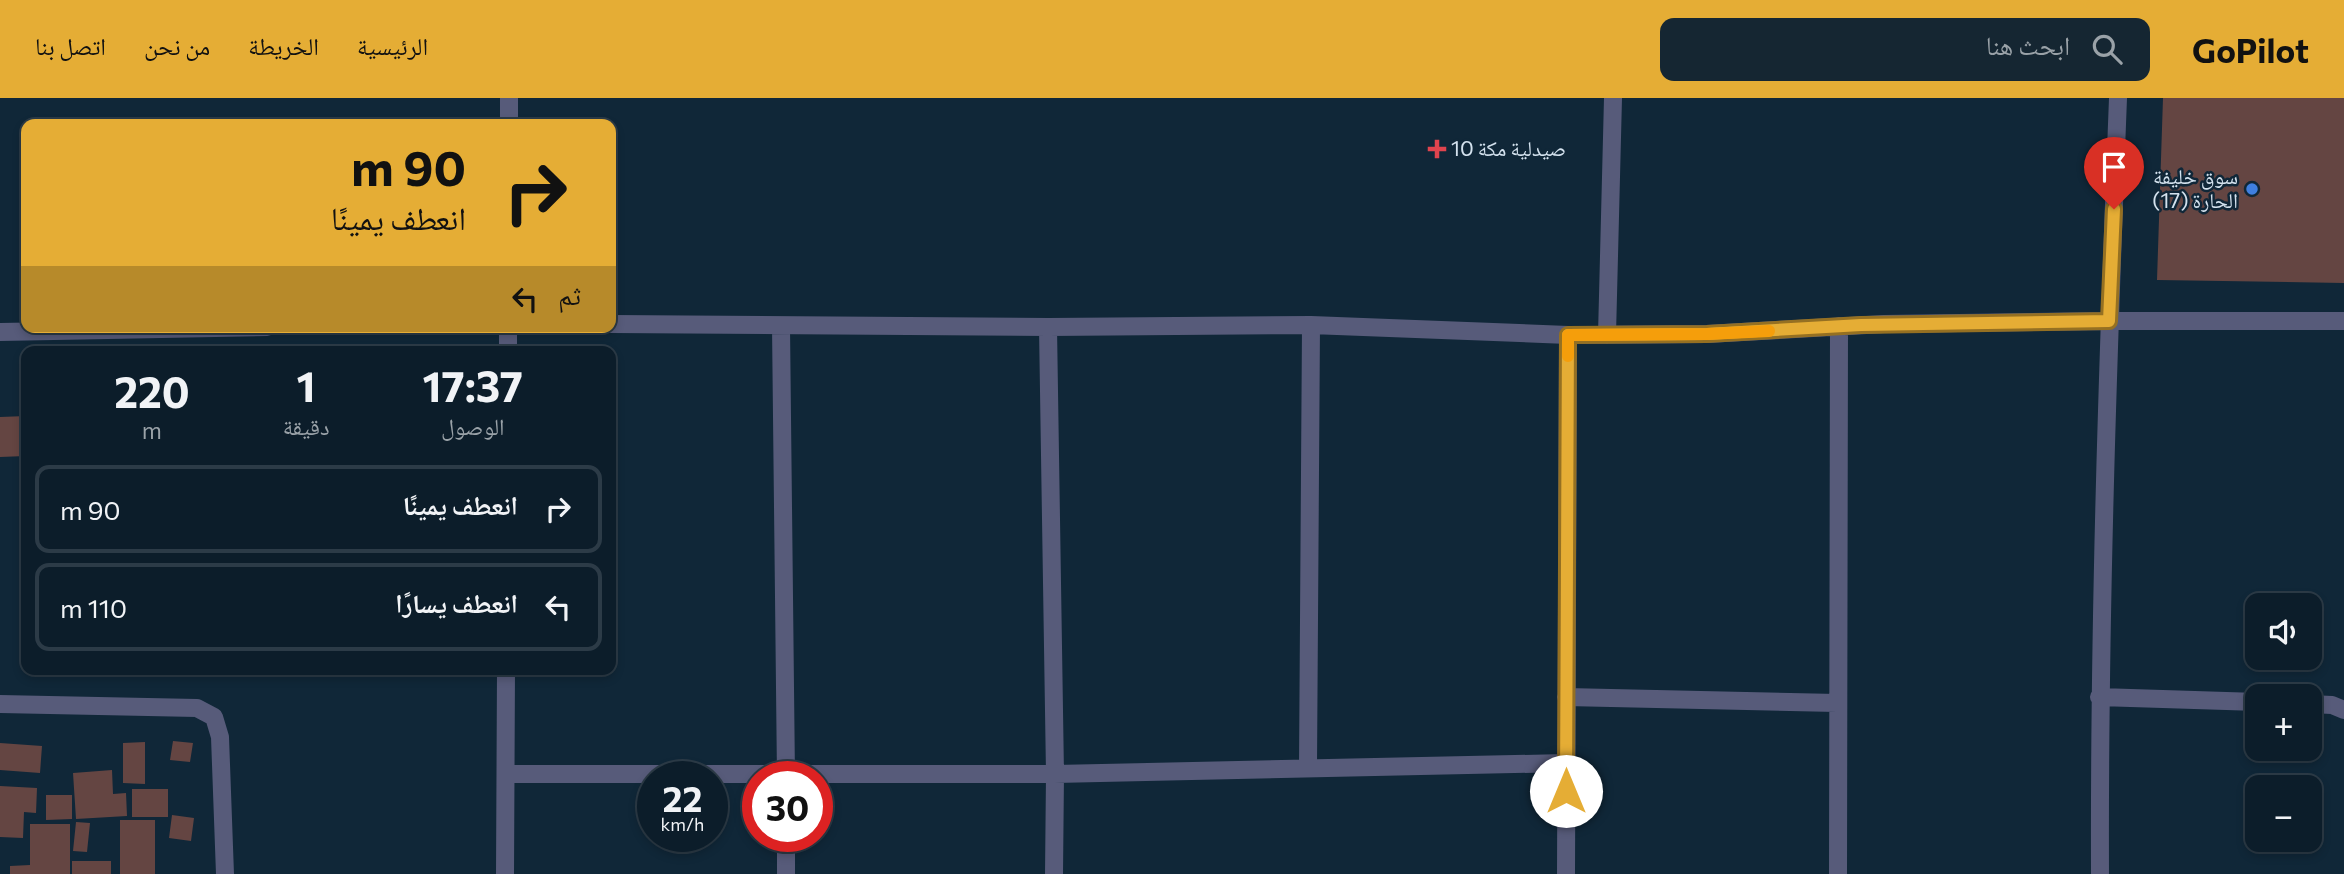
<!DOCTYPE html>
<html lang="ar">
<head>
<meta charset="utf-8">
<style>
	body { margin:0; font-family:Commissioner,"Noto Naskh Arabic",sans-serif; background:#152632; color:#f1f3f6; direction:rtl; height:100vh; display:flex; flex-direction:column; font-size:26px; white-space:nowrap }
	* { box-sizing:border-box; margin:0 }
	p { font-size:23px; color:#9aa2a8 }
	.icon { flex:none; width:38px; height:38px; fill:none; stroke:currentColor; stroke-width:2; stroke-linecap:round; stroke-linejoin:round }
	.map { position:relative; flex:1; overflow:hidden; direction:ltr }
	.sheet { position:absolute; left:21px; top:248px; width:595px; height:329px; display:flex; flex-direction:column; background:#0c1d2a; border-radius:14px; box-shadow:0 4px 10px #0003,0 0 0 2px #2c3b47; direction:rtl }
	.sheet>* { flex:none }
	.banner { position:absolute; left:21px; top:21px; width:595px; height:214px; border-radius:14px; box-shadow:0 4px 10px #0003,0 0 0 2px #2c3b47; direction:rtl; background:#e5ad35; color:#111; overflow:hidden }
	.fabs { position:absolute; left:2245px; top:495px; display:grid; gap:14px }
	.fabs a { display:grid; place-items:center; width:77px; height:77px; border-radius:14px; background:#0c1d2a; box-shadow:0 4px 10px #0003,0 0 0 2px #2c3b47; font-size:35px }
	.speed { position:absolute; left:637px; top:663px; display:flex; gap:14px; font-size:35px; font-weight:700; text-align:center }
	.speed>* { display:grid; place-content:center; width:91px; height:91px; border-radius:50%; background:#0c1d2a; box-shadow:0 4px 10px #0003,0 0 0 2px #2c3b47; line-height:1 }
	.speed small { font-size:18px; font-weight:400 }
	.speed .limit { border:10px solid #d22; background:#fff; color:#111 }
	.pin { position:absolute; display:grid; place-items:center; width:60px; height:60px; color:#fff; margin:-72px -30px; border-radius:50% 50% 50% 0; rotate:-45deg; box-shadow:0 0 7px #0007 }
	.pin .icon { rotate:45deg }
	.me { position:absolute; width:77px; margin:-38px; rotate:0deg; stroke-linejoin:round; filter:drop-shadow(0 0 5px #0008) }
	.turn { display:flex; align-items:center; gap:24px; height:147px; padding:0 35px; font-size:32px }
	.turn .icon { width:91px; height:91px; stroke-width:2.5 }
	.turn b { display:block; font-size:49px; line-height:60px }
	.then { display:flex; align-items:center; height:66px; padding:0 35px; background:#0003; gap:14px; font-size:26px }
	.eta { display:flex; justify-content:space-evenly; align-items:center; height:119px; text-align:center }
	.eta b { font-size:42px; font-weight:700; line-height:49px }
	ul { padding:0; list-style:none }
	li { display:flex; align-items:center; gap:21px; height:88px; margin:0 14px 10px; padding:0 21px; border:4px solid #2c3b47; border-radius:14px }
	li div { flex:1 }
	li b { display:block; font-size:26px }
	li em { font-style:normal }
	header { display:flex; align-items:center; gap:42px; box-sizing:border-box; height:98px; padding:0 35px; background:#e5ad35; color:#111 }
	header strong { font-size:33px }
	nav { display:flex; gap:38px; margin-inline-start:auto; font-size:24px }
	.search { width:490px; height:63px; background:#152632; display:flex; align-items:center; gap:18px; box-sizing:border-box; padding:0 24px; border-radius:14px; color:#9aa2a8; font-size:26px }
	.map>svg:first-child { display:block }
	.building { fill:#644542 }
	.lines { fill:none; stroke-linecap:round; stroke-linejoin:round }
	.street { stroke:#575b7a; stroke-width:18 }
	.route-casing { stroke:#957022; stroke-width:18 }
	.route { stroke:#e5ad35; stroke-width:12 }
	.slow { stroke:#f59e0b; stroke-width:12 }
	.health-dot { fill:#e0444e; stroke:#102738; stroke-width:2.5 }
	.shop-dot { fill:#3f7fe0; stroke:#102738; stroke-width:2.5 }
	.labels { text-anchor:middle; stroke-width:5; stroke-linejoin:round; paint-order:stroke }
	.poi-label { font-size:21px; fill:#d4e2ee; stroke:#102738; text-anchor:start }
</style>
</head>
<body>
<header>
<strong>GoPilot</strong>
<div class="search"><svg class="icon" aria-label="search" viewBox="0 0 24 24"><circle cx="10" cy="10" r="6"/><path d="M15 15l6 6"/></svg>ابحث هنا</div>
<nav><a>الرئيسية</a><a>الخريطة</a><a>من نحن</a><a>اتصل بنا</a></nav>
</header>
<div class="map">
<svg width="2344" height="776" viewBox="0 0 2344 776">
	<rect width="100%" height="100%" fill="#102738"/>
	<path class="building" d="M2163 0H2344V185L2157 182Z
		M26 318V358L0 359V319Z
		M173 643 193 645 190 664 170 662Z
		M145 644V686L123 685V645Z
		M0 645 42 648 40 675 0 672Z
		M112 672 113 696 126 695 127 718 76 721 73 675Z
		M0 688 37 690 36 715 24 714 23 740 0 739Z
		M132 691H168V719H132Z
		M46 697H72V721L46 722Z
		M172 717 194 720 191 743 169 740Z
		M120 722H155V776H120Z
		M76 724 90 725 87 754 73 753Z
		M30 726H70V776H10V768L30 767Z
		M72 763H111V776H72Z"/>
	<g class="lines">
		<path class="street" d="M509 26V0
			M611 226 1048 229 1311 227 1568 237 1707 236 1884 226 2109 223H2344
			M781 228 786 679
			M1048 229 1055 676 1054 776
			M0 234 267 229
			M1607 237 1613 0
			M508 254V229
			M1566 599 1837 605
			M2099 599 2258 604
			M0 606 197 610 214 619 220 639 225 776
			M2310 606 2332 607 2344 612
			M1308 669 1311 227
			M506 676H1055L1566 665
			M786 738V776
			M505 776 506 572
			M1566 776 1568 237
			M1838 776 1839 228
			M2100 776C2099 517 2108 259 2118 0"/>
	</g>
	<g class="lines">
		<defs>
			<path id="route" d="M1566 693 1568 237 1707 236 1861 227 2109 223 2114 111"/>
		</defs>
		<use href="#route" class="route-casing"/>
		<use href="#route" class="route"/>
		<path class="slow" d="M1568 258V237L1707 236 1769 233"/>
	</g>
	<path class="health-dot" d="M1433.5 40.5h7v7h7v7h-7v7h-7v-7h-7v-7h7z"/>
	<circle class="shop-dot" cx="2252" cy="91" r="7"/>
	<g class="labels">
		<g class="poi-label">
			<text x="1451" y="58">صيدلية مكة 10</text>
			<text x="2238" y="86" text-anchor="end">سوق خليفة<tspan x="2238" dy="24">الحارة (17)</tspan></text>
		</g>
	</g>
</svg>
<div class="fabs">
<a><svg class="icon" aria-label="sound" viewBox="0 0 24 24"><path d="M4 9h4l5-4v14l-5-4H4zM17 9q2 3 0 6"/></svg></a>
<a>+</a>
<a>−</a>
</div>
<div class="speed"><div>22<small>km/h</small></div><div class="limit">30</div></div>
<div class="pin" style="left:2114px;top:111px;background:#d93025"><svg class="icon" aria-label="arrive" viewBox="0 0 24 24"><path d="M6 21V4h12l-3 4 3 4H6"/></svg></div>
<svg class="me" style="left:1566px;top:693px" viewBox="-20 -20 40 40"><circle r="19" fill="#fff"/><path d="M0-13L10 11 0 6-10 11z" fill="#e5ad35"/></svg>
<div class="banner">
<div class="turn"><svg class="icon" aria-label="right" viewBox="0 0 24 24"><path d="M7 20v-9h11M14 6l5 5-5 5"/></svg><div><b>90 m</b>انعطف يمينًا</div></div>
<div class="then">ثم<svg class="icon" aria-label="left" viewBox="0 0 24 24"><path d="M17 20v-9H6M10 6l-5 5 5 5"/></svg></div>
</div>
<section class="sheet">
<div class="eta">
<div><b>17:37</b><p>الوصول</p></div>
<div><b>1</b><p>دقيقة</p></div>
<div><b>220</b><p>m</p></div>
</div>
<ul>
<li><svg class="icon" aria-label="right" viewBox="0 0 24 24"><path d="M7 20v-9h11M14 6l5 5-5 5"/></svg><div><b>انعطف يمينًا</b></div><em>90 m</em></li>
<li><svg class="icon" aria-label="left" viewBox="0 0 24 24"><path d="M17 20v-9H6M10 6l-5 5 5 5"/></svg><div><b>انعطف يسارًا</b></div><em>110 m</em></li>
</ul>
</section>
</div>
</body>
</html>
